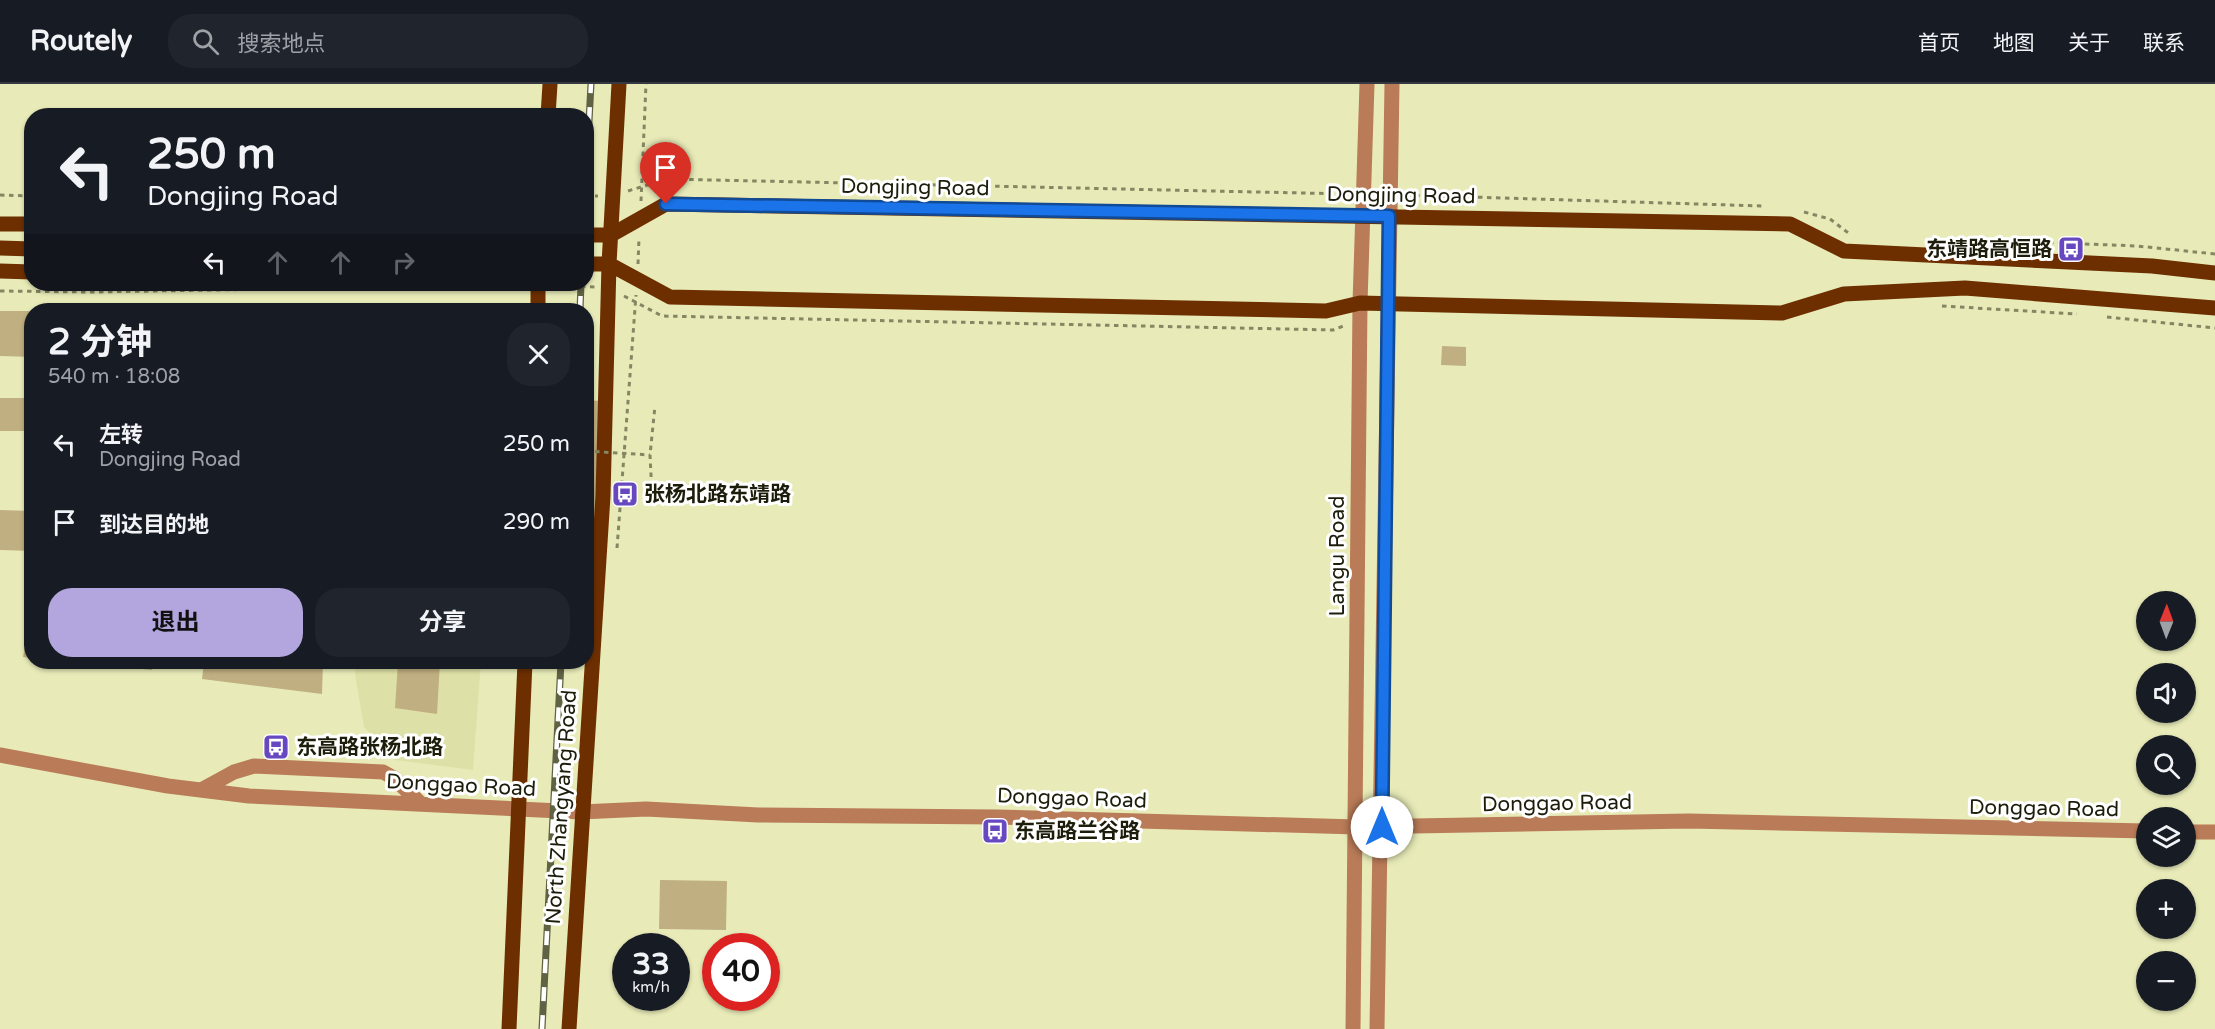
<!DOCTYPE html>
<html lang="zh">
<head>
<meta charset="utf-8">
<style>
	body { margin:0; font-family:"Varela Round","Noto Sans SC",sans-serif; background:#20242c; color:#f1f3f6; height:100vh; display:flex; flex-direction:column; font-size:22px; white-space:nowrap }
	* { box-sizing:border-box; margin:0 }
	p { font-size:20px; color:#9ea1a6 }
	.icon { flex:none; width:33px; height:33px; fill:none; stroke:currentColor; stroke-width:2; stroke-linecap:round; stroke-linejoin:round }
	.map { position:relative; flex:1; overflow:hidden }
	.details { position:absolute; left:24px; top:219px; width:570px; height:366px; display:flex; flex-direction:column; background:#171b24; border-radius:24px; box-shadow:0 2px 4px #0004 }
	.details>* { flex:none }
	.guide { position:absolute; left:24px; top:24px; width:570px; height:183px; border-radius:24px; box-shadow:0 2px 4px #0004; background:#171b24; color:#f1f3f6; overflow:hidden }
	.needle { width:39px; rotate:1deg }
	.fabs { position:absolute; left:2136px; top:507px; display:grid; gap:12px }
	.fabs a { display:grid; place-items:center; width:60px; height:60px; border-radius:50%; background:#171b24; box-shadow:0 2px 4px #0004; font-size:30px }
	.speed { position:absolute; left:612px; top:849px; display:flex; gap:12px; font-size:30px; font-weight:700; text-align:center }
	.speed>* { display:grid; place-content:center; width:78px; height:78px; border-radius:50%; background:#171b24; box-shadow:0 2px 4px #0004; line-height:1 }
	.speed small { font-size:15px; font-weight:400 }
	.speed .limit { border:9px solid #d22; background:#fff; color:#111 }
	.pin { position:absolute; display:grid; place-items:center; width:51px; height:51px; color:#fff; margin:-62px -26px; border-radius:50% 50% 50% 0; rotate:-45deg; box-shadow:0 0 6px #0007 }
	.pin .icon { rotate:45deg }
	.me { position:absolute; width:66px; margin:-33px; rotate:0deg; stroke-linejoin:round; filter:drop-shadow(0 0 4px #0008) }
	.turn { display:flex; align-items:center; gap:21px; height:126px; padding:0 24px; font-size:27px }
	.turn .icon { width:78px; height:78px; stroke-width:2.5 }
	.turn b { display:block; font-size:42px; line-height:51px }
	.lanes { display:flex; align-items:center; height:57px; padding:0 24px; background:#0003; justify-content:center; gap:30px; direction:ltr }
	.lanes .off { opacity:.35 }
	.round { display:grid; place-items:center; flex:none; width:63px; height:63px; border-radius:24px; background:#20242c }
	.overview { display:flex; align-items:center; justify-content:space-between; height:102px; padding:0 24px }
	h1 { font-size:36px; font-weight:700; line-height:45px }
	.cta { display:flex; gap:12px; margin-top:auto; padding:12px 24px }
	.cta a { flex:1; height:69px; border-radius:24px; background:#b3a6de; color:#111; font-size:24px; font-weight:700; line-height:69px; text-align:center }
	.cta a+a { background:#20242c; color:#f1f3f6 }
	ul { padding:0; list-style:none }
	li { display:flex; align-items:center; gap:18px; height:78px; padding:0 24px }
	li div { flex:1 }
	li b { display:block; font-size:22px }
	li em { font-style:normal }
	header { display:flex; align-items:center; gap:36px; box-sizing:border-box; height:84px; padding:0 30px; background:#171b24; border-bottom:2px solid #363941 }
	header strong { font-size:28px }
	nav { display:flex; gap:33px; margin-inline-start:auto; font-size:21px }
	.search { width:420px; height:54px; background:#20242c; display:flex; align-items:center; gap:15px; box-sizing:border-box; padding:0 21px; border-radius:24px; color:#9ea1a6; font-size:22px }
	.map>svg:first-child { display:block }
	.built { fill:#dee1a7 }
	.building { fill:#c0af80 }
	.lines { fill:none; stroke-linecap:round; stroke-linejoin:round }
	.path { stroke:#858763; stroke-width:3; stroke-dasharray:4.5 4.5; stroke-linecap:butt }
	.minor { stroke:#b97b58; stroke-width:15 }
	.major { stroke:#6d2f00; stroke-width:15 }
	.rail-casing { stroke:#606244; stroke-width:7 }
	.rail { stroke:#fff; stroke-width:4.5; stroke-dasharray:14; stroke-linecap:butt }
	.path-bridge { stroke:#858763; stroke-width:3; stroke-dasharray:4.5 4.5; stroke-linecap:butt }
	.route-casing { stroke:#114b97; stroke-width:15 }
	.route { stroke:#1a73e8; stroke-width:10 }
	.labels { text-anchor:middle; stroke-width:6; stroke-linejoin:round; paint-order:stroke }
	.street-label { font-size:21px; fill:#1c1d0a; stroke:#fff }
	.poi-label { font-size:21px; font-weight:bold; fill:#1c1d0a; stroke:#fff; text-anchor:start }
</style>
</head>
<body>
<header>
<strong>Routely</strong>
<div class="search"><svg class="icon" aria-label="search" viewBox="0 0 24 24"><circle cx="10" cy="10" r="6"/><path d="M15 15l6 6"/></svg>搜索地点</div>
<nav><a>首页</a><a>地图</a><a>关于</a><a>联系</a></nav>
</header>
<div class="map">
<svg width="2215" height="945" viewBox="0 0 2215 945">
	<rect width="100%" height="100%" fill="#e8ebb8"/>
	<path class="built" d="M481 223V226H383Z
		M356 578H481L473 686 395 676 364 643 355 591Z"/>
	<path class="building" d="M0 227H32V273L0 272Z
		M1442 262 1466 263V282L1441 281Z
		M0 314H32V347H0Z
		M586 316 601 317 590 538H586Z
		M0 426 32 427V467L0 466Z
		M30 539H32V574L23 573Z
		M81 578H151L152 586 81 579Z
		M204 578H323L322 610 202 595Z
		M398 578H440L437 630 395 624Z
		M660 796 727 797 726 846 659 845Z"/>
	<g class="lines">
		<path class="path" d="M628 107 667 95 1348 110
			M0 111 32 112
			M1406 111 1762 122
			M586 112H598
			M641 117 646 0
			M1804 128 1830 135 1851 151
			M1959 155 2137 162 2215 170
			M638 180 639 154
			M554 201 595 203
			M0 207 92 208 523 201
			M624 212 662 232 1333 246 1346 241
			M1942 222 2077 230
			M2107 233 2215 244
			M652 411 650 371 655 322
			M617 464 636 211"/>
		<path class="minor" d="M0 671 168 702 249 712 581 728 646 725 758 731 997 733 1357 743 1689 737 2146 747
			M201 706 234 688 254 682 383 688 394 694 421 720
			M2186 748H2215
			M1353 945 1360 219 1367 0
			M1377 945 1392 0"/>
		<path class="major" d="M548 32 550 0
			M0 140H32
			M586 151H611L666 120 1790 140 1844 167 2152 182 2215 189
			M0 164 32 165
			M586 180H609L670 213 1326 227 1360 219 1782 229 1844 210 1965 204 2215 224
			M0 187 32 188
			M538 226V200
			M509 945 525 578
			M569 945 603 412 609 180 619 0"/>
		<defs>
			<path id="rail" d="M586 93 591 0
				M580 226 581 200
				M542 945 561 578"/>
		</defs>
		<use href="#rail" class="rail-casing"/>
		<use href="#rail" class="rail"/>
		<path class="path-bridge" d="M586 367 650 371"/>
	</g>
	<g class="lines">
		<defs>
			<path id="route" d="M666 120 1389 132 1382 743"/>
		</defs>
		<use href="#route" class="route-casing"/>
		<use href="#route" class="route"/>
	</g>
	<defs>
		<symbol id="bus-square" viewBox="-11 -11 22 22"><rect x="-9" y="-9" width="18" height="18" rx="4" fill="#6748c0" stroke="#fff"/><path d="M-5-6H5V4H4V6H2V4H-2V6H-4V4H-5ZM-3.5-4V0h7V-4ZM-3.5 1.2v1.5H-2V1.2ZM2 1.2v1.5H3.5V1.2Z" fill="#fff"/></symbol>
	</defs>
	<g fill-rule="evenodd">
		<use href="#bus-square" x="2056" y="150" width="30" height="30"/>
		<use href="#bus-square" x="610" y="395" width="30" height="30"/>
		<use href="#bus-square" x="261" y="648" width="30" height="30"/>
		<use href="#bus-square" x="980" y="732" width="30" height="30"/>
	</g>
	<g class="labels">
		<g class="street-label">
			<text transform="translate(915 103) rotate(1)" y="7">Dongjing Road</text>
			<text transform="translate(1401 111) rotate(1)" y="7">Dongjing Road</text>
			<text transform="translate(1337 472) rotate(-90)" y="7">Langu Road</text>
			<text transform="translate(461 701) rotate(3)" y="7">Donggao Road</text>
			<text transform="translate(1072 714) rotate(2)" y="7">Donggao Road</text>
			<text transform="translate(1557 719) rotate(-1)" y="7">Donggao Road</text>
			<text transform="translate(561 723) rotate(-86)" y="7">North Zhangyang Road</text>
			<text transform="translate(2044 724) rotate(1)" y="7">Donggao Road</text>
		</g>
		<g class="poi-label">
			<text x="2052" y="172" text-anchor="end">东靖路高恒路</text>
			<text x="644" y="417">张杨北路东靖路</text>
			<text x="296" y="670">东高路张杨北路</text>
			<text x="1014" y="754">东高路兰谷路</text>
		</g>
	</g>
</svg>
<div class="fabs">
<a><svg class="needle" viewBox="-14 -14 28 28"><path d="M0-13l5 13h-10z" fill="#e53935"/><path d="M0 13l5-13h-10z" fill="#9ea1a6"/></svg></a>
<a><svg class="icon" aria-label="sound" viewBox="0 0 24 24"><path d="M4 9h4l5-4v14l-5-4H4zM17 9q2 3 0 6"/></svg></a>
<a><svg class="icon" aria-label="search" viewBox="0 0 24 24"><circle cx="10" cy="10" r="6"/><path d="M15 15l6 6"/></svg></a>
<a><svg class="icon" aria-label="layers" viewBox="0 0 24 24"><path d="M12 4l9 5-9 5-9-5zM3 14l9 5 9-5"/></svg></a>
<a>+</a>
<a>−</a>
</div>
<div class="speed"><div>33<small>km/h</small></div><div class="limit">40</div></div>
<div class="pin" style="left:666px;top:120px;background:#d93025"><svg class="icon" aria-label="arrive" viewBox="0 0 24 24"><path d="M6 21V4h12l-3 4 3 4H6"/></svg></div>
<svg class="me" style="left:1382px;top:743px" viewBox="-20 -20 40 40"><circle r="19" fill="#fff"/><path d="M0-13L10 11 0 6-10 11z" fill="#1a73e8"/></svg>
<div class="guide">
<div class="turn"><svg class="icon" aria-label="left" viewBox="0 0 24 24"><path d="M17 20v-9H6M10 6l-5 5 5 5"/></svg><div><b>250 m</b>Dongjing Road</div></div>
<div class="lanes"><svg class="icon" aria-label="left" viewBox="0 0 24 24"><path d="M17 20v-9H6M10 6l-5 5 5 5"/></svg><svg class="icon off" aria-label="ahead" viewBox="0 0 24 24"><path d="M12 20V5M6 11l6-6 6 6"/></svg><svg class="icon off" aria-label="ahead" viewBox="0 0 24 24"><path d="M12 20V5M6 11l6-6 6 6"/></svg><svg class="icon off" aria-label="right" viewBox="0 0 24 24"><path d="M7 20v-9h11M14 6l5 5-5 5"/></svg></div>
</div>
<section class="details">
<div class="overview"><div><h1>2 分钟</h1><p>540 m · 18:08</p></div><a class="round"><svg class="icon" aria-label="close" viewBox="0 0 24 24"><path d="M6 6l12 12M18 6L6 18"/></svg></a></div>
<ul>
<li><svg class="icon" aria-label="left" viewBox="0 0 24 24"><path d="M17 20v-9H6M10 6l-5 5 5 5"/></svg><div><b>左转</b><p>Dongjing Road</p></div><em>250 m</em></li>
<li><svg class="icon" aria-label="arrive" viewBox="0 0 24 24"><path d="M6 21V4h12l-3 4 3 4H6"/></svg><div><b>到达目的地</b></div><em>290 m</em></li>
</ul>
<div class="cta"><a>退出</a><a>分享</a></div>
</section>
</div>
</body>
</html>
